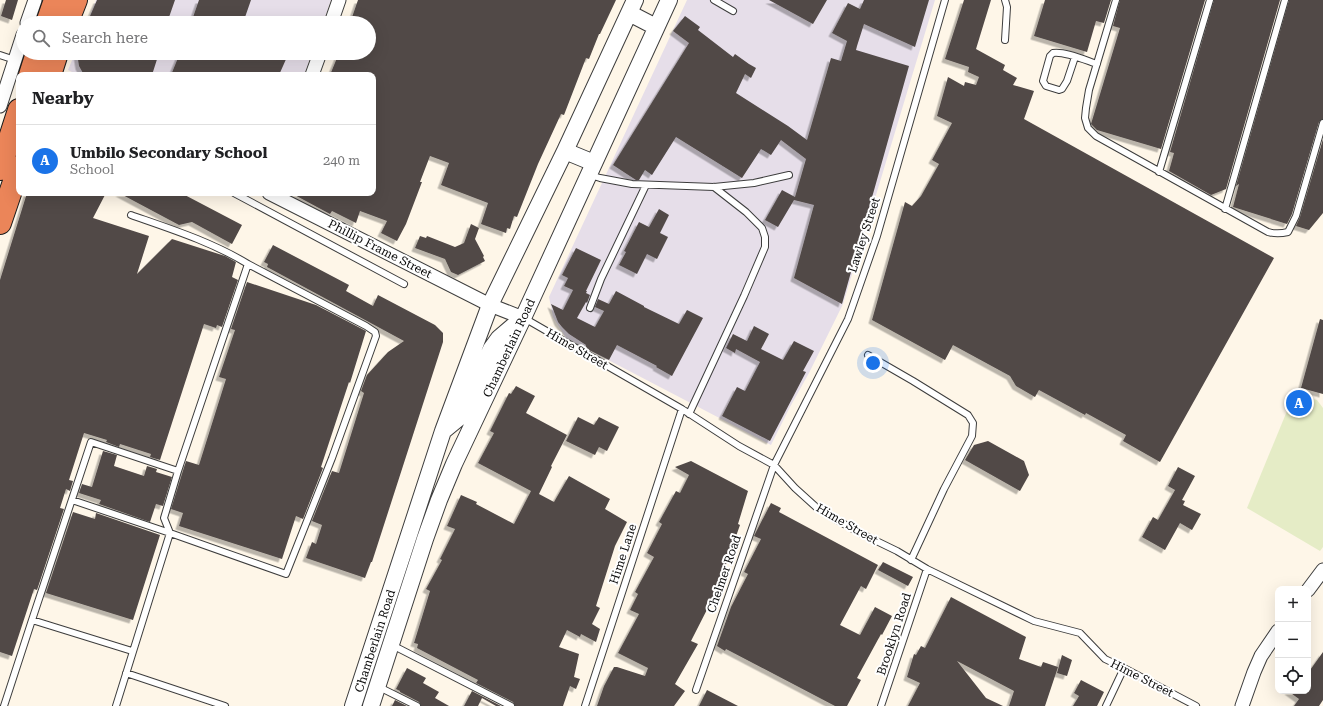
<!DOCTYPE html>
<html lang="en">
<head>
<meta charset="utf-8">
<style>
  :root { --surface:#fff; --page:#f6f6f6; --text:#202124; --muted:#757577; --line:#e0e0e0; --accent:#1a73e8 }
  body { margin:0; font-family:"Roboto Serif",serif; background:var(--page); color:var(--text) }
  .controls { position:absolute; right:12px; bottom:12px; display:grid; overflow:hidden; border-radius:8px; box-shadow:0 4px 16px #0002 }
  .controls button { width:36px; height:36px; display:grid; place-items:center; padding:0; border:0; border-bottom:1px solid var(--line); background:var(--surface); color:var(--text); font:20px sans-serif }
  .you { position:absolute; left:873px; top:363px; width:14px; height:14px; margin:-10px; border:3px solid #fff; border-radius:50%; background:#1a73e8; box-shadow:0 0 0 6px #1a73e833 }
  .badge { display:grid; place-items:center; width:26px; height:26px; border-radius:50%; background:var(--accent); color:#fff; font-size:13px; font-weight:700 }
  .pin { position:absolute; translate:-50% -50%; border:2px solid #fff; box-shadow:0 1px 4px #0006 }
  .list { margin:0; padding:0; list-style:none }
  h2 { display:flex; justify-content:space-between; align-items:center; height:52px; margin:0; padding:0 16px; font-size:17px }
  h2 small { font-size:13px; font-weight:400; color:var(--muted) }
  .list li { display:grid; grid-template-columns:26px 1fr auto; gap:12px; align-items:center; box-sizing:border-box; height:72px; padding:0 16px; border-top:1px solid var(--line) }
  .list b { display:block; font-size:15px; white-space:nowrap }
  .list p { margin:0; font-size:13px; white-space:nowrap; color:var(--muted) }
  .list em { font-size:13px; font-style:normal; color:var(--muted) }
  .icon { flex:none; width:22px; height:22px; fill:none; stroke:currentColor; stroke-width:2; stroke-linecap:round; stroke-linejoin:round }
  .map { position:relative; flex:none; width:1323px; height:706px; overflow:hidden }
  .search { position:absolute; background:var(--surface); box-shadow:0 4px 16px #0002; left:16px; top:16px; width:360px; height:44px; display:flex; align-items:center; gap:10px; box-sizing:border-box; padding:0 14px; border-radius:22px; color:var(--muted); font-size:15px }
  .panel { position:absolute; background:var(--surface); box-shadow:0 4px 16px #0002; left:16px; top:72px; width:360px; height:124px; border-radius:8px }
  .map>svg:first-child { display:block }
</style>
</head>
<body>
<div class="map">
<svg width="1323" height="706" viewBox="0 0 1323 706">
  <defs>
    <filter id="shadow"><feDropShadow dx="-3.5" dy="3.5" stdDeviation="0" flood-color="#0004"/></filter>
  </defs>
  <rect width="100%" height="100%" fill="#fef6e8"/>
  <!-- industrial -->
  <path fill="#e6dee9" d="M96,0H331L323,23H87Z
    M687,0H935L843,304L809,373L790,407L771,445L566,338L553,317L549,297Z
    M75,53H312L304,75H78L68,70Z"/>
  <!-- pitch -->
  <path fill="#e5ecc6" d="M1294,394L1317,400L1323,408V547L1320,551L1247,508Z"/>
  <!-- building -->
  <path fill="#514947" filter="url(#shadow)" d="M6,0H18L12,20L1,16Z
    M97,0H175L167,23H87Z
    M199,0H251L243,23H191Z
    M358,0H616L600,34H599L589,59L586,58L564,115L561,114L538,164L517,217L514,216L510,229L507,228L506,233L481,224L488,203L441,185L449,163L430,156L420,182H422L406,224L397,241L381,233L387,221L360,211L356,223L332,211L330,214L291,193H373V75H330L339,53H369V23H350Z
    M769,0H827L813,24Z
    M864,0H929L915,47L864,24L857,46L856,50L909,66L842,304L794,278L814,205L794,200L778,227L765,220L782,190L795,197L806,159L781,140L771,155L761,149L742,178L676,137L652,175L645,170L639,180H636L613,165L689,43L673,31L685,16L700,27L698,30L733,57L735,54L749,64L756,68L751,78L745,74L736,93L788,126L807,140L831,58L841,61L847,41L832,33L848,3L860,9Z
    M964,0H991L976,49L1005,65L1003,70L1017,78L1013,85L1034,91L1024,119L1274,258L1160,462L1123,441L1126,435L1086,413L1085,415L1039,390L1035,397L1016,386L1010,376L953,345L945,360L872,320L905,202L912,206L921,196L939,164L932,160L952,123L937,116L948,77L964,86L965,82L976,85L979,77L968,72L969,67L945,59Z
    M1045,0H1111L1104,23L1096,21L1087,52L1034,36Z
    M1120,0H1205L1161,149L1097,130L1091,124L1120,28L1113,26Z
    M1214,0H1280L1226,189L1211,195L1169,171L1174,153L1170,152Z
    M1289,0H1323V119L1319,122L1292,214L1287,224L1233,207L1239,184L1236,186Z
    M77,53H159L152,75H84L79,66Z
    M180,53H277L287,57L279,75H171Z
    M1323,139V213L1309,230L1296,226L1300,217Z
    M27,193H106L93,218L149,236L137,274L172,239L225,256L236,262L232,277L238,280L222,327L217,325L216,328L204,324L160,460L150,457L151,454L120,444L119,447L106,442L107,440L84,433L69,480L73,481L70,491L66,489L60,508L64,509L37,590L34,589L12,656L0,652V280Z
    M119,193H181L242,225L232,244L192,222L179,225Z
    M659,209L669,215L660,233L668,237L657,259L647,254L637,274L619,265L626,252L624,251L639,222L649,227Z
    M471,224L479,228L475,239L484,256L483,257L485,261L458,275L451,272L445,259L415,248L420,236L426,238L427,236L455,247L464,243Z
    M273,245L349,285L346,291L373,306L378,295L435,325L443,333V342L372,562H371L365,578L306,558L312,542L316,544L322,525L312,521L332,471L339,473L364,393L361,391L367,375L388,352L404,341L267,267L268,264L264,262Z
    M576,248L601,260L586,291H587L586,293L590,295L587,303L586,302L577,318L595,327L604,311L595,307L598,299L609,304L616,291L644,306V307L679,324L687,310L703,318L672,376L656,367L657,366L617,345L609,360L585,348L586,345L569,334L562,327L558,322L551,304L563,310L573,290L564,286L568,278L562,275Z
    M247,282L316,305L366,331L350,383L349,382L321,467L323,468L303,519L296,516L282,559L179,526L183,513L171,509L186,461L199,465L226,379L219,377L235,330L231,329Z
    M1320,319L1323,320V394L1301,388Z
    M754,326L769,334L761,349L783,360L794,341L814,351L803,371L806,372L770,441L722,416L737,387L745,391L760,362L736,349L735,353L726,348L733,334L747,341Z
    M516,386L535,396L526,413L567,435L551,466L552,467L539,494L554,502L569,476L610,499L605,509L627,522L615,546L596,606L600,608L592,624L600,629L596,642L581,634L580,637L567,630L559,647L579,654L574,677L580,679L576,689L570,686L563,706H515L513,702L476,683L478,680L417,648L418,644L414,643L430,591L426,589L442,560L440,559L455,529L447,526L461,495L477,502L476,504L514,524L531,491L478,463L494,433L490,431L509,393L511,394Z
    M578,417L594,425L599,417L619,427L607,451L599,447L595,455L566,441Z
    M988,441L1024,461L1029,475L1020,491L965,460L974,445Z
    M103,451L117,455L114,466L144,476L147,466L157,469L156,472L172,477L163,506L156,504L150,522L99,504L101,500L79,493L82,484L92,487Z
    M691,461L748,491L738,524L740,525L717,590L691,641L698,644L675,684L685,691L674,706H597L604,686L614,667H617L645,676L648,668L618,653L639,614L630,610L638,594L635,592L654,557L647,553L662,524L659,522L676,491L680,493L689,475L675,467Z
    M1178,467L1195,476L1182,500L1185,501L1183,505L1201,514L1192,530L1180,523L1165,550L1142,537L1153,517L1158,520L1175,490L1168,486Z
    M771,503L781,508L779,512L878,565L866,589L861,586L840,625L860,635L875,607L892,616L882,635L881,634L857,678L861,680L847,706H835L726,649L725,651L717,646L731,607L748,574L744,572L761,539L754,536L756,532Z
    M73,512L95,519L96,513L160,535L133,620L46,593Z
    M883,562L913,577L908,586L878,570Z
    M951,597L1026,637L1019,659L1041,667L1043,662L1058,667L1045,706H1009L1014,691L957,661L986,698L1003,706H908L920,683L907,677L914,654L916,655L921,646L925,648Z
    M1323,652V700L1319,706H1294L1299,699L1288,691H1308V673Z
    M1062,655L1072,660L1067,676L1057,673Z
    M407,668L426,678L423,683L439,692L435,698L449,706H421L419,702L400,692V691L396,689Z
    M1081,680L1104,692L1097,706H1073L1079,696L1074,693Z
    M707,690L738,706H699Z
    M472,691L501,706H496L482,698L478,706H464Z
    M395,700L407,706H392Z"/>
  <g fill="none" stroke-linecap="round" stroke-linejoin="round">
    <defs>
      <path id="service" d="M714,0L733,11
        M1116,0L1089,90L1086,108L1085,118L1088,128L1096,136L1268,232C1275,234 1280,234 1288,232L1296,216L1323,123
        M1005,40L1007,7L1005,0
        M0,55L15,60
        M1075,57L1067,81L1062,89L1059,90L1046,86L1043,81L1050,56L1053,53C1064,51 1085,60 1097,64
        M1159,172L1210,0
        M590,175L600,178L632,184L714,187L754,183L789,175
        M234,193L404,284
        M1225,209L1285,0
        M590,308L601,279L646,185
        M524,318L682,409L739,446L774,465L795,488L816,507L837,520L860,533L897,551L927,569L1034,621L1080,633L1105,659L1124,668L1196,706
        M868,355L913,381L968,415L973,423L972,436L944,489L911,560
        M689,414L744,296L765,247V237L762,228L746,212L714,187
        M72,500L170,533
        M170,533L164,518L178,471
        M32,620L91,442L178,471L248,264C212,242 171,229 131,215
        M392,645L511,706
        M126,673L225,706
        M377,686L417,706
        M696,690L774,465L848,319L877,236L945,0
        M4,706L32,620L132,651
        M116,706L170,533L286,574L332,458L376,336L375,332L366,326L248,264
        M585,706L682,409
        M881,706L927,569
        M1106,706L1124,668"/>
      <path id="minor" d="M27,23L35,0
        M331,23L339,0
        M312,75L320,53
        M0,106L23,35
        M269,193L490,305L523,318
        M1308,590L1323,570
        M1242,706L1254,672L1261,656L1278,631"/>
      <path id="tertiary" d="M629,13L656,27
        M565,151L594,163
        M443,431L460,417L491,349L499,338L519,321
        M353,706L443,431L490,305L565,151L635,0
        M371,706L425,539L439,500L454,464L523,318L669,0"/>
      <path id="motorway" d="M47,23L55,0
        M67,23L76,0
        M30,75L37,53
        M50,75L57,53
        M0,169L19,110
        M0,223L19,167"/>
    </defs>
    <!-- service casing -->
    <use href="#service" stroke="#3d3d3d" stroke-width="8"/>
    <!-- minor casing -->
    <use href="#minor" stroke="#3d3d3d" stroke-width="15"/>
    <!-- tertiary casing -->
    <use href="#tertiary" stroke="#3d3d3d" stroke-width="18"/>
    <!-- motorway casing -->
    <use href="#motorway" stroke="#1b1b1b" stroke-width="24"/>
    <!-- service -->
    <use href="#service" stroke="#fff" stroke-width="6"/>
    <!-- minor -->
    <use href="#minor" stroke="#fff" stroke-width="13"/>
    <!-- tertiary -->
    <use href="#tertiary" stroke="#fff" stroke-width="16"/>
    <!-- motorway -->
    <use href="#motorway" stroke="#eb8559" stroke-width="22"/>
  </g>
  <g text-anchor="middle" dominant-baseline="central" stroke-width="4" stroke-linejoin="round" paint-order="stroke">
    <!-- street labels -->
    <g font-size="12" fill="#0a0a0a" stroke="#fff">
      <text transform="translate(864 235) rotate(-72)">Lawley Street</text>
      <text transform="translate(380 249) rotate(27)">Phillip Frame Street</text>
      <text transform="translate(509 348) rotate(-65)">Chamberlain Road</text>
      <text transform="translate(577 349) rotate(30)">Hime Street</text>
      <text transform="translate(847 524) rotate(30)">Hime Street</text>
      <text transform="translate(623 554) rotate(-72)">Hime Lane</text>
      <text transform="translate(724 574) rotate(-71)">Chelmer Road</text>
      <text transform="translate(894 634) rotate(-72)">Brooklyn Road</text>
      <text transform="translate(375 641) rotate(-72)">Chamberlain Road</text>
      <text transform="translate(1142 678) rotate(27)">Hime Street</text>
    </g>
  </g>
</svg>
<div class="controls">
<button>+</button>
<button>−</button>
<button><svg class="icon" aria-label="locate" viewBox="0 0 24 24"><circle cx="12" cy="12" r="6"/><path d="M12 2v4M12 18v4M2 12h4M18 12h4"/></svg></button>
</div>
<div class="you"></div>
<div class="pin badge" style="left:1299px;top:403px">A</div>
<div class="search"><svg class="icon" aria-label="search" viewBox="0 0 24 24"><circle cx="10" cy="10" r="6"/><path d="M15 15l6 6"/></svg>Search here</div>
<section class="panel">
<h2>Nearby<small></small></h2>
<ul class="list">
<li><span class="badge">A</span><div><b>Umbilo Secondary School</b><p>School</p></div><em>240 m</em></li>
</ul>
</section>
</div>
</body>
</html>
